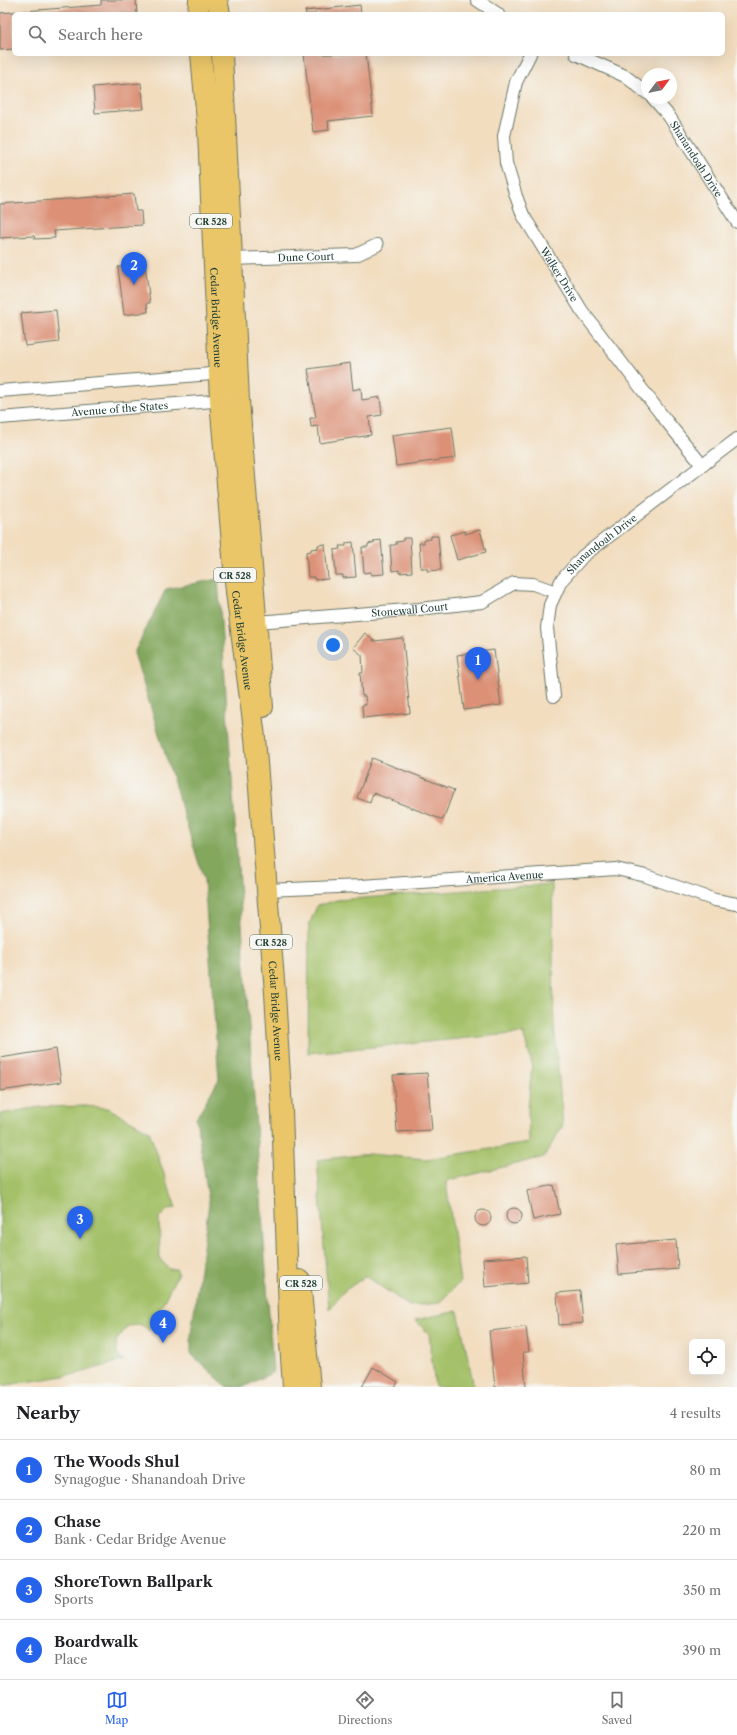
<!DOCTYPE html>
<html lang="en">
<head>
<meta charset="utf-8">
<style>
  :root { --surface:#fff; --page:#f2f2f2; --text:#202124; --muted:#757577; --line:#e0e0e0; --accent:#2563eb }
  body { margin:0; font-family:"Libre Caslon Text",serif; background:var(--page); color:var(--text) }
  .controls { position:absolute; right:12px; bottom:12px; display:grid; overflow:hidden; border-radius:6px; box-shadow:0 4px 16px #0002 }
  .controls button { width:36px; height:36px; display:grid; place-items:center; padding:0; border:0; border-bottom:1px solid var(--line); background:var(--surface); color:var(--text); font:20px sans-serif }
  .compass { position:absolute; left:641px; top:68px; width:36px; height:36px; border-radius:50%; background:var(--surface); box-shadow:0 4px 16px #0002; rotate:58deg }
  .you { position:absolute; left:333px; top:645px; width:14px; height:14px; margin:-10px; border:3px solid #fff; border-radius:50%; background:#1a73e8; box-shadow:0 0 0 6px #1a73e833 }
  .badge { display:grid; place-items:center; width:26px; height:26px; border-radius:50%; background:var(--accent); color:#fff; font-size:13px; font-weight:700 }
  .pin { position:absolute; translate:-50% -33px; filter:drop-shadow(0 1px 2px #0008) }
  .pin::after { content:''; position:absolute; top:21px; width:14px; height:12px; background:inherit; clip-path:polygon(0 0,100% 0,50% 100%) }
  .list { margin:0; padding:0; list-style:none }
  h2 { display:flex; justify-content:space-between; align-items:center; height:52px; margin:0; padding:0 16px; font-size:17px }
  h2 small { font-size:13px; font-weight:400; color:var(--muted) }
  .list li { display:grid; grid-template-columns:26px 1fr auto; gap:12px; align-items:center; box-sizing:border-box; height:60px; padding:0 16px; border-top:1px solid var(--line) }
  .list b { display:block; font-size:15px; white-space:nowrap }
  .list p { margin:0; font-size:13px; white-space:nowrap; color:var(--muted) }
  .list em { font-size:13px; font-style:normal; color:var(--muted) }
  .icon { flex:none; width:22px; height:22px; fill:none; stroke:currentColor; stroke-width:2; stroke-linecap:round; stroke-linejoin:round }
  .map { position:relative; flex:none; width:737px; height:1387px; overflow:hidden }
  .search { position:absolute; background:var(--surface); box-shadow:0 4px 16px #0002; left:12px; right:12px; top:12px; height:44px; display:flex; align-items:center; gap:10px; box-sizing:border-box; padding:0 14px; border-radius:6px; color:var(--muted); font-size:15px }
  .sheet { height:292px; background:var(--surface) }
  nav { display:flex; justify-content:space-around; align-items:center; box-sizing:border-box; height:56px; border-top:1px solid var(--line); background:var(--surface); font-size:11px; color:var(--muted) }
  nav a { display:grid; justify-items:center; gap:2px }
  nav .on { color:var(--accent) }
  .map>svg:first-child { display:block }
</style>
</head>
<body>
<div class="map">
<svg width="737" height="1387" viewBox="0 0 737 1387">
  <rect width="100%" height="100%" fill="#f6f6f2"/>
  <filter id="ink" filterUnits="userSpaceOnUse"><feTurbulence type="fractalNoise" baseFrequency=".025" numOctaves="2"/><feDisplacementMap in="SourceGraphic" scale="8" xChannelSelector="R" yChannelSelector="G"/><feConvolveMatrix kernelMatrix="1 2 1 2 8 2 1 2 1" color-interpolation-filters="sRGB"/></filter>
  <filter id="wash" filterUnits="userSpaceOnUse"><feTurbulence type="fractalNoise" baseFrequency=".012" numOctaves="4" result="noise"/><feDisplacementMap in="SourceGraphic" scale="16" xChannelSelector="R" yChannelSelector="G"/><feGaussianBlur stdDeviation="0.9" result="paint"/><feColorMatrix in="noise" values="0 0 0 0 0 0 0 0 0 0 0 0 0 0 0 0 0 1.4 0 .05"/><feComposite in="paint" operator="in"/></filter>
  <g filter="url(#wash)">
    <rect width="100%" height="100%" fill="#f2ddbf"/>
    <!-- green -->
    <path fill="#a4c169" stroke="#627f4e" d="M552,884L554,1024L563,1125L544,1157L446,1181L460,1282L439,1303L409,1306L366,1276L344,1291L329,1309L317,1160L369,1154L426,1159L529,1143L528,1109L532,1064L523,1033L308,1053L309,925L317,906L337,900Z
      M85,1106L108,1108L149,1131L176,1208L168,1209L159,1218L160,1259L169,1269H176L178,1273L149,1331L142,1325L128,1326L116,1341L117,1355L124,1360L77,1374L0,1386V1114L40,1107Z
      M458,1311L474,1387H435L429,1334L415,1320Z"/>
    <!-- forest -->
    <path fill="#83a75d" stroke="#517248" d="M218,579L273,1372L244,1387H227L191,1354V1334L209,1203L196,1118L219,1079L204,880L134,653L166,589Z"/>
    <g id="blocks">
      <!-- building -->
      <path fill="#dc9177" d="M101,0H136L137,14H14V49L0,50V13L101,5Z
        M360,5L361,14H306L305,11Z
        M304,54H366L373,116L328,121L329,130L313,132Z
        M141,83L144,109L95,113L93,87Z
        M134,194L136,211H141L142,225L54,231L55,238L35,239L34,236L0,238V204Z
        M145,264L150,303H147L148,312L124,315L118,267Z
        M56,310L59,342L25,346L21,313Z
        M350,363L353,390L361,388L362,400L380,397L382,415L369,417L371,435L320,443L318,426L311,427L310,418H316L308,369Z
        M452,427L456,458L396,466L392,435Z
        M480,530L486,552L457,560L450,535L465,531V534Z
        M431,536H438L441,570L427,571V568H421L419,543H424V540L431,539Z
        M403,538H410L412,572L399,573V570L392,571L390,545H396V542L403,541Z
        M381,540L384,574L371,575V572L364,573L362,547H368V544L374,543V541Z
        M353,542L356,577L343,578V575H336L334,550L340,549L339,546H346V543Z
        M325,544L328,579L315,580L314,577H308L306,552L311,551V549L318,548V545Z
        M365,633L374,641L403,638L410,713L363,718L362,705H366L365,696H362L360,673H363L362,655L353,648Z
        M494,650L501,705L464,710L457,655Z
        M372,758L454,790L443,820L373,793L370,803L357,798Z
        M56,1049L61,1082L0,1091V1058Z
        M427,1073L432,1130L397,1132L393,1075Z
        M554,1185L560,1214L533,1220L527,1191Z
        M506 1216a8 8 0 1 1 16 0a8 8 0 1 1-16 0Z
        M475 1218a8 8 0 1 1 16 0a8 8 0 1 1-16 0Z
        M676,1240L678,1269L619,1274L616,1245Z
        M526,1256L528,1283L485,1287L483,1259Z
        M580,1291L583,1323L559,1325L557,1293Z
        M526,1327L529,1352H523L526,1387H495L489,1331Z
        M373,1367L398,1382L395,1387H362Z"/>
    </g>
  </g>
  <g filter="url(#ink)">
    <use href="#blocks" fill-opacity="0" stroke="#697565" stroke-width="1"/>
    <g fill="none" stroke-linecap="round" stroke-linejoin="round">
      <defs>
        <g id="minor">
          <path d="M477,0L498,14"/>
          <path id="s1" d="M530,54L516,82L504,136L506,163L516,196L523,215L582,311L664,418L702,465"/>
          <path d="M576,54L625,76L647,93"/>
          <path id="s2" d="M653,98L669,116L737,222"/>
          <path id="s3" d="M232,259L356,255L377,245"/>
          <path d="M0,391L224,373"/>
          <path id="s4" d="M0,418L226,400"/>
          <path id="s5" d="M257,622L419,609L482,602L514,583L533,584L556,592"/>
          <path id="s6" d="M554,696L547,628L550,605L561,581L583,556L737,439"/>
          <path id="s7" d="M267,890L361,886L616,869L646,876L715,900L737,904"/>
        </g>
        <g id="primary">
          <path d="M217,0L220,14"/>
          <path d="M198,14L199,0"/>
          <path id="s8" d="M201,54L208,132L220,400L236,592L255,737L275,993L282,1111L290,1343L293,1387"/>
          <path d="M222,54L239,400L263,707"/>
          <path d="M300,1280L310,1387"/>
        </g>
      </defs>
      <!-- minor casing -->
      <use href="#minor" stroke="#697565" stroke-width="14"/>
      <!-- primary casing -->
      <use href="#primary" stroke="#697565" stroke-width="22"/>
      <!-- minor -->
      <use href="#minor" stroke="#fff" stroke-width="12"/>
      <!-- primary -->
      <use href="#primary" stroke="#eac669" stroke-width="20"/>
    </g>
  </g>
  <g text-anchor="middle" dominant-baseline="central" stroke-width="3.5" stroke-linejoin="round" paint-order="stroke">
    <!-- shield labels -->
    <g fill="#f6f6f2" stroke="#60746d" stroke-width="1">
      <rect x="190" y="214" width="42" height="14" rx="3"/>
      <rect x="214" y="568" width="42" height="14" rx="3"/>
      <rect x="250" y="935" width="42" height="14" rx="3"/>
      <rect x="280" y="1276" width="42" height="14" rx="3"/>
    </g>
    <g font-size="9" font-weight="bold" fill="#1f3d34">
      <text x="211" y="221">CR 528</text>
      <text x="235" y="575">CR 528</text>
      <text x="271" y="942">CR 528</text>
      <text x="301" y="1283">CR 528</text>
    </g>
    <!-- street labels -->
    <g font-size="10" fill="#1f3d34" stroke="#f6f6f2">
      <text stroke="none"><textPath href="#s2" startOffset="75">Shanandoah Drive</textPath></text>
      <text stroke="none"><textPath href="#s3" startOffset="74">Dune Court</textPath></text>
      <text stroke="none"><textPath href="#s1" startOffset="238">Walker Drive</textPath></text>
      <text stroke="none"><textPath href="#s8" startOffset="264">Cedar Bridge Avenue</textPath></text>
      <text stroke="none"><textPath href="#s4" startOffset="120">Avenue of the States</textPath></text>
      <text stroke="none"><textPath href="#s6" startOffset="173">Shanandoah Drive</textPath></text>
      <text stroke="none"><textPath href="#s5" startOffset="153">Stonewall Court</textPath></text>
      <text stroke="none"><textPath href="#s8" startOffset="588">Cedar Bridge Avenue</textPath></text>
      <text stroke="none"><textPath href="#s7" startOffset="238">America Avenue</textPath></text>
      <text stroke="none"><textPath href="#s8" startOffset="960">Cedar Bridge Avenue</textPath></text>
    </g>
  </g>
</svg>
<div class="controls">
<button><svg class="icon" aria-label="locate" viewBox="0 0 24 24"><circle cx="12" cy="12" r="6"/><path d="M12 2v4M12 18v4M2 12h4M18 12h4"/></svg></button>
</div>
<svg class="compass" viewBox="-18 -18 36 36"><path d="M0-13l5 13h-10z" fill="#e53935"/><path d="M0 13l5-13h-10z" fill="#757577"/></svg>
<div class="you"></div>
<div class="pin badge" style="left:478px;top:680px">1</div>
<div class="pin badge" style="left:134px;top:285px">2</div>
<div class="pin badge" style="left:80px;top:1239px">3</div>
<div class="pin badge" style="left:163px;top:1343px">4</div>
<div class="search"><svg class="icon" aria-label="search" viewBox="0 0 24 24"><circle cx="10" cy="10" r="6"/><path d="M15 15l6 6"/></svg>Search here</div>
</div>
<section class="sheet">
<h2>Nearby<small>4 results</small></h2>
<ul class="list">
<li><span class="badge">1</span><div><b>The Woods Shul</b><p>Synagogue · Shanandoah Drive</p></div><em>80 m</em></li>
<li><span class="badge">2</span><div><b>Chase</b><p>Bank · Cedar Bridge Avenue</p></div><em>220 m</em></li>
<li><span class="badge">3</span><div><b>ShoreTown Ballpark</b><p>Sports</p></div><em>350 m</em></li>
<li><span class="badge">4</span><div><b>Boardwalk</b><p>Place</p></div><em>390 m</em></li>
</ul>
</section>
<nav>
<a class="on"><svg class="icon" aria-label="map" viewBox="0 0 24 24"><path d="M3 6l6-2 6 2 6-2v14l-6 2-6-2-6 2zM9 4v14M15 6v14"/></svg>Map</a>
<a><svg class="icon" aria-label="directions" viewBox="0 0 24 24"><path d="M12 3l9 9-9 9-9-9zM9 14v-3h6M13 9l2 2-2 2"/></svg>Directions</a>
<a><svg class="icon" aria-label="saved" viewBox="0 0 24 24"><path d="M7 4h10v16l-5-4-5 4z"/></svg>Saved</a>
</nav>
</body>
</html>
